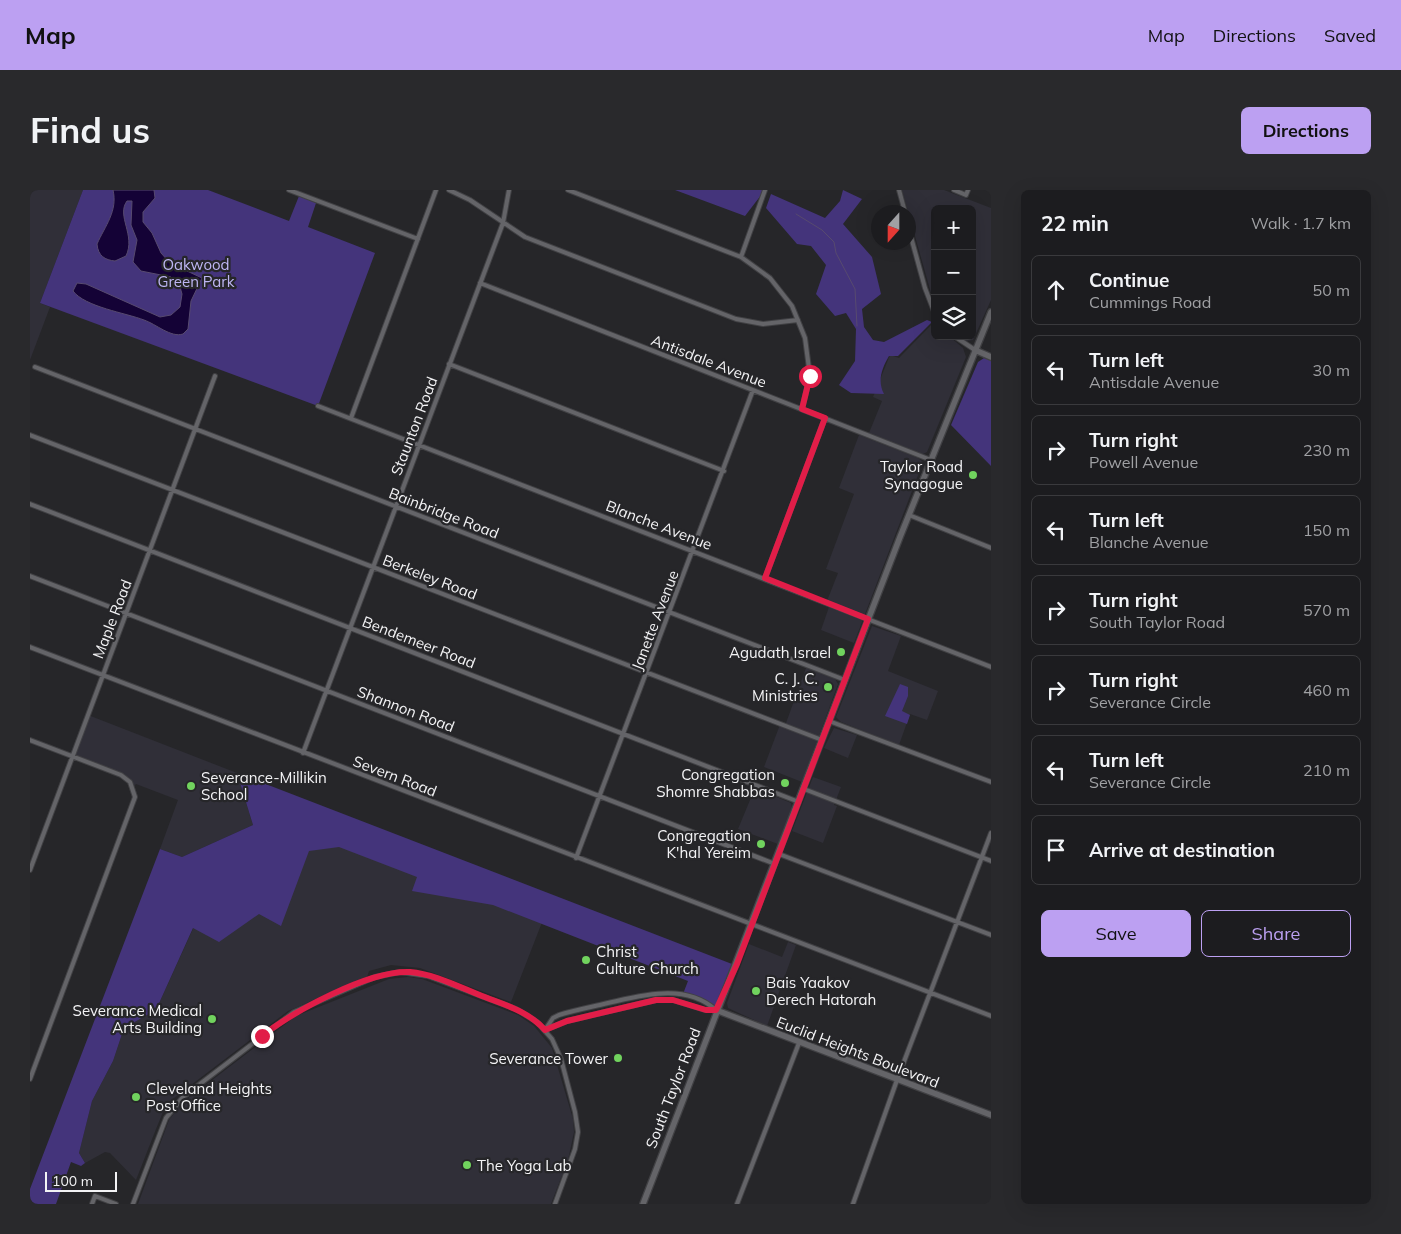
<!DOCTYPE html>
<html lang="en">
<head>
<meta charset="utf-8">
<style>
  :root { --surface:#1c1c1f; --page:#29292c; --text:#f1f3f6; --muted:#a0a1a4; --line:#3a3a3d; --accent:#bca0f2 }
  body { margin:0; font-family:Mulish,sans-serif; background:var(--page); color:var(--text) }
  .controls { position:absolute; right:15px; top:15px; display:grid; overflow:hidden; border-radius:8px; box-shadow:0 5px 20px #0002 }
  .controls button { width:45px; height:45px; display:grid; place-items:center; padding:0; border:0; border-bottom:1px solid var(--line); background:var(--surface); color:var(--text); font:25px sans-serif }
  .compass { position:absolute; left:841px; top:15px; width:45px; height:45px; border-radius:50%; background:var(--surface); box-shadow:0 5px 20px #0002; rotate:201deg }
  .scale { position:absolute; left:15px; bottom:12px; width:72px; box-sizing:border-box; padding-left:5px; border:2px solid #f3f3f5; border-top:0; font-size:14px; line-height:18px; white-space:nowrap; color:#f3f3f5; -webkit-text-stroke:4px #262629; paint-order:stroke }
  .stop { position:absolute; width:15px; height:15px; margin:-11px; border:4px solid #e11d48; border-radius:50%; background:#fff }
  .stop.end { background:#e11d48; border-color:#fff; box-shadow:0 1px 5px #0008 }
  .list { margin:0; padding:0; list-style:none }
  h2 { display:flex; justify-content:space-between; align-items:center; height:65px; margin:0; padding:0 20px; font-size:21px }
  h2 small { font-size:16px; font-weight:400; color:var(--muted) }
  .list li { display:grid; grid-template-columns:32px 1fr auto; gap:15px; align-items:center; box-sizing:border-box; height:70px; margin:0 10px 10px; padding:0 10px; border:1px solid var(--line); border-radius:8px }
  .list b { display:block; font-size:19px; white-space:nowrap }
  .list p { margin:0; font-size:16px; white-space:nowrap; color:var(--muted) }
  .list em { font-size:16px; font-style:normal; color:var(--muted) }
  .actions { display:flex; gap:10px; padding:15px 20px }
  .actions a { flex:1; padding:11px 0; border:1px solid var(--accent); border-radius:8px; text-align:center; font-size:18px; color:var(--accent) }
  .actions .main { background:var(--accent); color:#111 }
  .icon { flex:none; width:28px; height:28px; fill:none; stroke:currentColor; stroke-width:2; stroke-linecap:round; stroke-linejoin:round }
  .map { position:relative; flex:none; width:961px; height:1014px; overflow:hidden; border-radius:8px }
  header { display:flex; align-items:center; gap:30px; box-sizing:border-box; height:70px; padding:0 25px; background:var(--accent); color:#111 }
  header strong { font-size:24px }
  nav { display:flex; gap:28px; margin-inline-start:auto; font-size:18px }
  .intro { display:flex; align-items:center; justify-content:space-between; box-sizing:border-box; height:120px; padding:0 30px }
  h1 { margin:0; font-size:35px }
  .button { padding:12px 22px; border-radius:8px; background:var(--accent); color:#111; font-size:18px; font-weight:700 }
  main { display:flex; gap:30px; padding:0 30px }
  aside { flex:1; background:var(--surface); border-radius:8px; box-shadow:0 5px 20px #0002 }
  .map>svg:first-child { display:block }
</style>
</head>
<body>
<header>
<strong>Map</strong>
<nav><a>Map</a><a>Directions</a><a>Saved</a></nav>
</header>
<div class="intro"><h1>Find us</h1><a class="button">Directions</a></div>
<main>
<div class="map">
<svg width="961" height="1014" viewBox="0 0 961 1014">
  <rect width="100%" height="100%" fill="#262629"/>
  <!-- built -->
  <path fill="#302f38" d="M0,0H53L10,113L20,117L0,170Z
    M872,0H914L961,18V110L943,150L936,151L928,146H942V19H905V117Z
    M905,131V146H919L933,158L936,167L897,262L893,264L839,243L852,211L843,207L860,165L869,168Z
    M829,245L888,268L893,272L824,453L791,440L799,417L809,421L811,416L797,411L808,383L796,379L824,304L809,298Z
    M842,436L871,446L858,481L908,501L897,530L880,524L869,555L811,532L806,527Z
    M776,478L805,489L808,494L772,592L734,577L751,532L756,533Z
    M58,525L207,583L223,635L152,667L130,659L148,610L106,594L103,597L96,588L42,566Z
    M804,538L827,545L818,568L794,558Z
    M783,587L811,597L804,615L807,616L793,653L762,641Z
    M725,598L761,613L762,618L748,654L708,639Z
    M289,634L516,722L481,812L390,778L361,775L339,781L337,787L258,821L144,908L133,922L126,939L106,990L80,963L75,962L55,973L49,963L62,911L83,871L94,838L126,820L182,697Z
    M758,752L766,755L737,836L698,818L697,813L719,754L752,767Z
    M378,787L392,789L488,825L504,836L522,858L543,929L544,942L538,970L521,1014H108L139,930L152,913L266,826L359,789Z"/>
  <!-- green -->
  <path fill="#44347b" d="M53,0H178L259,31L269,6L286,13L278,37L345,63L288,216L10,113Z
    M645,0H735L715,26Z
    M813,0L832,9L813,34L842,67L851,104L832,119L834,137L843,150L854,152L897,130L902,132L868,166H859C852,178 847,191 854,204L821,203L809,195L825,171L826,139L816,123L805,126L786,104L796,75L781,56L767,54L736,18L741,4L795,28L810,11Z
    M954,168L961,170V276L921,235L948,172Z
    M870,494L878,497V506L872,521L880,525L877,534L855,526Z
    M207,583L702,774H707L686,820L679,814L653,804L658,791L463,715L382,701L387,687L309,657L279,661L251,736L229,724L189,752L163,738L126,820L94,838L83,871L62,911L49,963L55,973L51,976L41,972L26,1014H0V999L130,659L152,667L223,635Z"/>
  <!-- water -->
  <path fill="#140236" stroke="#574a6f" d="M83,0H124L125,8L113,22V32L122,43L131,63L140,73L172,88L161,111L158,139L153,144C141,148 126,134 114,130C96,123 55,117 43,101L47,93L56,94L130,127L141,125L150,117L152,104L150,97L141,87L111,81L103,72L107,50L101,35L102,11H97C86,26 106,45 96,66L85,71C75,70 68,66 67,54C75,36 88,21 83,0Z"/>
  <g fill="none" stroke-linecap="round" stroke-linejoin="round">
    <!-- stream -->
    <path stroke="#574a6f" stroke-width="1" d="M766,24L792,40L804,52L806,63L825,99L827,136"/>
    <defs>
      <path id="street" d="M259,0L388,49
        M419,0L440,10L495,47L706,129L733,134L768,130
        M538,0L711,67L740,88L762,116L775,148L780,186L772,219
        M869,0L875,22
        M924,0L936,5L938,0
        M878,36L895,98L905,124
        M711,67L735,0
        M450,93L901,270
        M924,146L945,160
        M419,174L694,281
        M5,177L815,490
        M288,216L961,477
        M321,228L406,0
        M0,245L792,550
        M0,314L769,612
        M879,325L961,358
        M0,386L745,674
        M735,388L795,228
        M0,457L961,826
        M799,531L961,592
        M0,550L91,585L100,592L105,607L0,889
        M273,563L473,33L479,0
        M774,599L961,671
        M749,664L961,745
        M546,668L723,200
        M0,680L185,186
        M515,840L523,828L529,825C545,820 562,817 578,813C614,805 655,793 686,820
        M515,840L537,831L626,810H643L675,820H686
        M62,1014L65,1006L86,1014
        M103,1014L136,928L153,907L264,822L345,787L370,782L398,786L486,819L507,832L522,849L531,869L545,922L548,942L545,959L525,1014
        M707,1014L769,853
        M823,1014L867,890L961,643"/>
      <path id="secondary" d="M945,160L961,167
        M686,820L961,925
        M613,1014L870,347L961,122"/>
    </defs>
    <!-- street casing -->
    <use href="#street" stroke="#414144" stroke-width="6"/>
    <!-- secondary casing -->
    <use href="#secondary" stroke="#414144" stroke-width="8"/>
    <!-- street -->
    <use href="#street" stroke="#646468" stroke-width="4"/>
    <!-- secondary -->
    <use href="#secondary" stroke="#646468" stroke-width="5.5"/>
  </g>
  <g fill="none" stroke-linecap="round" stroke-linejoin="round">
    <!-- route -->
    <path stroke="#e11d48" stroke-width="6" d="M232,846C264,821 339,780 380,782C404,784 429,797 452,806C475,815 498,821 515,840L537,831L626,810H643L676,820H686L707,774L838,429L735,388L795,228L772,219L780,186"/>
  </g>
  <!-- markers -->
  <g fill="#71d35e" stroke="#262629" stroke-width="2">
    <circle cx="943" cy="285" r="5"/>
    <circle cx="811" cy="462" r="5"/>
    <circle cx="798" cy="497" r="5"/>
    <circle cx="755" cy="593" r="5"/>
    <circle cx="161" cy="596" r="5"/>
    <circle cx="731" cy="654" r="5"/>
    <circle cx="556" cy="770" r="5"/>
    <circle cx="726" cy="801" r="5"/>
    <circle cx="182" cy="829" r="5"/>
    <circle cx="588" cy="868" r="5"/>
    <circle cx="106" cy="907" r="5"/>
    <circle cx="437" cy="975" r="5"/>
  </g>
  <g text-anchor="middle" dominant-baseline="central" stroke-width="4.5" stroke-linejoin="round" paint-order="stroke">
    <!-- park labels -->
    <g font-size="15" fill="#beb6f4" stroke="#262629">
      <text x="166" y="74">Oakwood<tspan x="166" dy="17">Green Park</tspan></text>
    </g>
    <!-- street labels -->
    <g font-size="15" fill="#f3f3f5" stroke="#262629">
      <text transform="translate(679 171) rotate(21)">Antisdale Avenue</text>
      <text transform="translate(384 236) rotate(-69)">Staunton Road</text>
      <text transform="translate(414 323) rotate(21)">Bainbridge Road</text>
      <text transform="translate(629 335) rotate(21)">Blanche Avenue</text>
      <text transform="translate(400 387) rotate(21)">Berkeley Road</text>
      <text transform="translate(82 429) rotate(-69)">Maple Road</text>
      <text transform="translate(625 430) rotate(-69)">Janette Avenue</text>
      <text transform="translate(389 452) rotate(21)">Bendemeer Road</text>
      <text transform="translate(376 519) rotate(21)">Shannon Road</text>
      <text transform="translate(365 586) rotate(21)">Severn Road</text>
      <text transform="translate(828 862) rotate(21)">Euclid Heights Boulevard</text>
      <text transform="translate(643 898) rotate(-69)">South Taylor Road</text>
    </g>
    <!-- poi labels -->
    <g font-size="15" fill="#f3f3f5" stroke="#262629" text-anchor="end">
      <text x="933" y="276">Taylor Road<tspan x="933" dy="17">Synagogue</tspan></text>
      <text x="801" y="462">Agudath Israel</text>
      <text x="788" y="488">C. J. C.<tspan x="788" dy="17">Ministries</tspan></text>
      <text x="745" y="584">Congregation<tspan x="745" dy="17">Shomre Shabbas</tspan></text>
      <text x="171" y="587" text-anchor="start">Severance-Millikin<tspan x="171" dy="17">School</tspan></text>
      <text x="721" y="645">Congregation<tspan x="721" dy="17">K'hal Yereim</tspan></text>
      <text x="566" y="761" text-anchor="start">Christ<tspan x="566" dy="17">Culture Church</tspan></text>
      <text x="736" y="792" text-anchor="start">Bais Yaakov<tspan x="736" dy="17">Derech Hatorah</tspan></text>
      <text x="172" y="820">Severance Medical<tspan x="172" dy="17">Arts Building</tspan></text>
      <text x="578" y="868">Severance Tower</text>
      <text x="116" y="898" text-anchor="start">Cleveland Heights<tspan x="116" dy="17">Post Office</tspan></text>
      <text x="447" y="975" text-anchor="start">The Yoga Lab</text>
    </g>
  </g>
</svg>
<div class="controls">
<button>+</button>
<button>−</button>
<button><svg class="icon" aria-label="layers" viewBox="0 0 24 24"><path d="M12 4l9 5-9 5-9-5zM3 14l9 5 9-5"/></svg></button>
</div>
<svg class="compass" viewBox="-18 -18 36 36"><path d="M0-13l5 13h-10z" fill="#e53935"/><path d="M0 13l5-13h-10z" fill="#a0a1a4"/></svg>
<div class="scale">100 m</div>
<div class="stop" style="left:780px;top:186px"></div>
<div class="stop end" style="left:232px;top:846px"></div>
</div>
<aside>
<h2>22 min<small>Walk · 1.7 km</small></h2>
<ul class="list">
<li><svg class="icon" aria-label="ahead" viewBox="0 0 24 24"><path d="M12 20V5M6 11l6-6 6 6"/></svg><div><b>Continue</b><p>Cummings Road</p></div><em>50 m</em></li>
<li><svg class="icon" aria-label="left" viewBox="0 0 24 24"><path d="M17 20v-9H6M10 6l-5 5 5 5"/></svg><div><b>Turn left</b><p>Antisdale Avenue</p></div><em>30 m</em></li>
<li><svg class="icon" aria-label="right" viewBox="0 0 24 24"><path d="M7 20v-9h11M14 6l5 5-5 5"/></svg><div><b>Turn right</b><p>Powell Avenue</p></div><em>230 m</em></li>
<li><svg class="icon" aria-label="left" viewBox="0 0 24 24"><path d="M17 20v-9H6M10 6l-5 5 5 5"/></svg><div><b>Turn left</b><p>Blanche Avenue</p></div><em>150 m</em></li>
<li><svg class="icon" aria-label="right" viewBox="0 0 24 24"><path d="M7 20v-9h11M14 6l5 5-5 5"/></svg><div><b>Turn right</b><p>South Taylor Road</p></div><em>570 m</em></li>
<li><svg class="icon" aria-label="right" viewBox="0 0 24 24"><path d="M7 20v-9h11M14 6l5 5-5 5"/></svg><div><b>Turn right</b><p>Severance Circle</p></div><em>460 m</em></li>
<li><svg class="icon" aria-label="left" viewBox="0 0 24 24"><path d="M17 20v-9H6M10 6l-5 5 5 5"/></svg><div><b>Turn left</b><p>Severance Circle</p></div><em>210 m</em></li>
<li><svg class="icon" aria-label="arrive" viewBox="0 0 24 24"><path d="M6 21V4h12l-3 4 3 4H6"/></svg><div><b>Arrive at destination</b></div></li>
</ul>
<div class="actions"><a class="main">Save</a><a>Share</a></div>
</aside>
</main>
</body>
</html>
